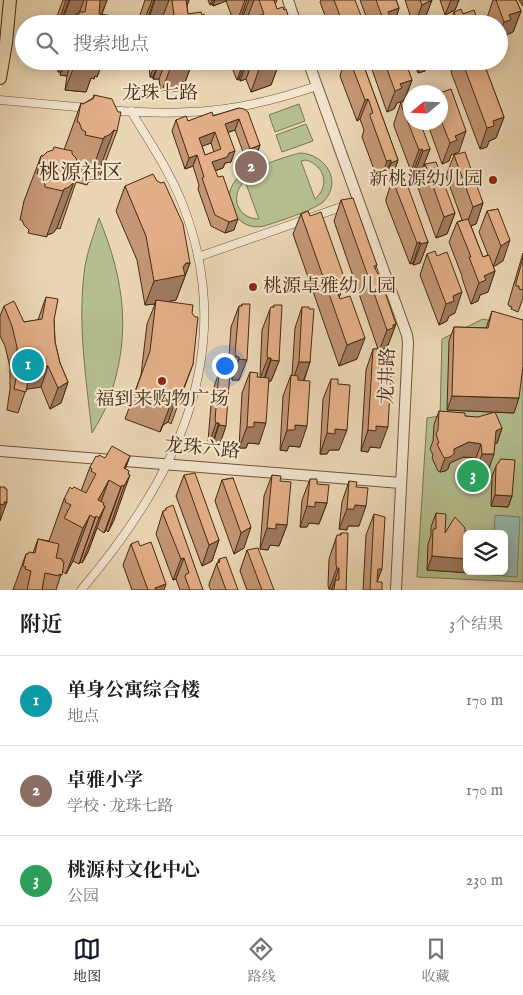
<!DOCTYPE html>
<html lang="zh">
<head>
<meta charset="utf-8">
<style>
  :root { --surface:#fff; --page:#f2f2f2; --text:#202124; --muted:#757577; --line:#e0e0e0; --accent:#111827 }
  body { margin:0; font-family:"IM FELL English","Noto Serif SC",serif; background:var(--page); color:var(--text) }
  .controls { position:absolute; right:15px; bottom:15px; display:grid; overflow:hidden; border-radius:8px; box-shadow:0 2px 12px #0003 }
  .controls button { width:45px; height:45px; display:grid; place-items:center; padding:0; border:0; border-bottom:1px solid var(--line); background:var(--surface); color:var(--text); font:25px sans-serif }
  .compass { position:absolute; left:403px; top:85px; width:45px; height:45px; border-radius:50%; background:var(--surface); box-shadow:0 2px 12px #0003; rotate:251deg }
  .you { position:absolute; left:224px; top:365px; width:18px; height:18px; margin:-12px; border:4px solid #fff; border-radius:50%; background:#1a73e8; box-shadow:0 0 0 8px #1a73e833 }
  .badge { display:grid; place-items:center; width:32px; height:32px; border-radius:50%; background:var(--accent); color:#fff; font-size:16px; font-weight:700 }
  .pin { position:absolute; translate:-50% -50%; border:2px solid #fff; box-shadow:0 1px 5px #0006 }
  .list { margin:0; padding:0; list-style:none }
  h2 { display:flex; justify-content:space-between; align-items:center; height:65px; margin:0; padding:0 20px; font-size:21px }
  h2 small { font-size:16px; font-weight:400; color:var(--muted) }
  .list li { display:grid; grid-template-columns:32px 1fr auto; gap:15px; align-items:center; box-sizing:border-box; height:90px; padding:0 20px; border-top:1px solid var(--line) }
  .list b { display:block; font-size:19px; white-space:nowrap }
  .list p { margin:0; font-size:16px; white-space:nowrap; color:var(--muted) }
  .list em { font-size:16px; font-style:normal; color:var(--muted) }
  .icon { flex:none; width:28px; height:28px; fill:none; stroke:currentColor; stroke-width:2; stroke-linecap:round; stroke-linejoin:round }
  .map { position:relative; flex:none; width:523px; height:590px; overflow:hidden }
  .search { position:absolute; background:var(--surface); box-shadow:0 2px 12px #0003; left:15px; right:15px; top:15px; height:55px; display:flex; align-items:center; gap:12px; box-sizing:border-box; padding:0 18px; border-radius:28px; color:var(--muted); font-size:19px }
  .sheet { height:335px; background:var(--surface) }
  nav { display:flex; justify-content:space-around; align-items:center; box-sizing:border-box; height:70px; border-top:1px solid var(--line); background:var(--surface); font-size:14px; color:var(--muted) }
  nav a { display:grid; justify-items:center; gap:2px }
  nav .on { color:var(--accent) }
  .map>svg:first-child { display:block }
</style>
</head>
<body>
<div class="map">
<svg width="523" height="590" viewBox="0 0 523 590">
  <rect width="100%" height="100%" fill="#ebd6b4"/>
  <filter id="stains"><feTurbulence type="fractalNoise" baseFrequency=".004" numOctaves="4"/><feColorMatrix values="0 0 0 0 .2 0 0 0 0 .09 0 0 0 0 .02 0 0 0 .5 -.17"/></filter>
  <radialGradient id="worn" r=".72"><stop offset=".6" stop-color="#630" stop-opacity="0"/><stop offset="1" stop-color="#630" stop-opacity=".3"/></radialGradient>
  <!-- green -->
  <path fill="#b4be8f" stroke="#7c7450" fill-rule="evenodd" d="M299,104L305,121L275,132L269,115Z
    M306,124L313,141L282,152L276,135Z
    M300,153C325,154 343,181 324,201C315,210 277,222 264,226C237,233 218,198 237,179C245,170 287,156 300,153ZM306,160C325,166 330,186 315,199L301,161ZM245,181L259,219C237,219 229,195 245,181Z
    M99,218C125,281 132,337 108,402C104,413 98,423 92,433C86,378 77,321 85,266C88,249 94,234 99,218Z
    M483,319L523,328V582L417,577L427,418L440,416L442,339ZM467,534H504V571H467Z"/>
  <!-- water -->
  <path fill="#98b9b1" stroke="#778071" d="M495,515L520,517L517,577L492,575V571H504V534H494Z"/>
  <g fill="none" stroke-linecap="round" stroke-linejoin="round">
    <defs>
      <path id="minor" d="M0,100L88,108
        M107,110C134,112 161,114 188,112C231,111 276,100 317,86
        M198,257L347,205
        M81,590C175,480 239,353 184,208C171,173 150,143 131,111"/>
      <path id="tertiary" d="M288,0L296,24
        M308,61L407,335L408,343L396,590
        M0,451L401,483"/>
      <path id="primary" d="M0,78L6,43L10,0"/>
    </defs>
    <!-- minor casing -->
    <use href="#minor" stroke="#6e5639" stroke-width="9"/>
    <!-- tertiary casing -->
    <use href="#tertiary" stroke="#6e5639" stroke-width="12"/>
    <!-- primary casing -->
    <use href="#primary" stroke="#452b10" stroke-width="14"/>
    <!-- minor -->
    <use href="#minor" stroke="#f2e4ce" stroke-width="8"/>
    <!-- tertiary -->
    <use href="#tertiary" stroke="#f2e4ce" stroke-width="10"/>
    <!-- primary -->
    <use href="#primary" stroke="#ebd6b4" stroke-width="12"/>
  </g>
  <!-- wall -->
  <path fill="#c49675" stroke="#452b10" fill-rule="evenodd" d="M63,0H107L102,14L113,18L115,24H56V19Z
    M145,0H189L187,6L188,14L202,15L206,24H137Z
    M208,0H277L275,5L277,9L289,24H228L231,14L226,1L213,6L212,4L210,5Z
    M321,0H334L362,24H328L320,2Z
    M360,0H396L399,8L394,24H369Z
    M405,0H432L424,21L419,24H413Z
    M440,0H459L455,10L445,15Z
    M493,0H516L521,11L513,32L506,35L504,41L499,42V24H489L487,18Z
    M519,0H523V6Z
    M454,12L463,14L479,24H450Z
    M59,61H103L97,77L95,76L94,79L91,78L86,92L65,90L67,76L60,75L61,72H58Z
    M150,61H193L182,90L161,93L159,79H153V77H150L149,64Z
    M235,61H280L271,85L251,92L246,79L240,81L239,79L237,80L232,68Z
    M344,61H362L398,160L391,181L384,183L383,181L380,182L378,180L362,137L364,130L360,119L357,121L340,76Z
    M369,61H405L412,80L405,99L430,149L422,169L415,172L414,170L411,171L394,126V123L401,102L403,101L397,103L394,109L387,112Z
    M413,61H435L427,65L425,71L418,73Z
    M455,61H483L504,117L496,138L489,141L487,147L480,149L451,72Z
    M440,93L459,152L451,155L449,161L442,164L427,122H440Z
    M94,95L117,131L100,176H97L93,181L88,182L87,185L76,182L60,229L57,228L53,233L47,235V237L28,233L29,230L24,225L22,220H20L24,201L41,156H43L64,150L81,103L83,104L93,98Z
    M239,108L260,145L256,156L246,160L235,130L228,132L231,162L225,163L223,168L215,171L234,230L225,233L211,226L198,189L199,185L193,166L185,169L172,131L176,120L188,121L213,116ZM211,143L214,152L205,155L202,146Z
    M454,155L483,203L476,224L471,226L483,257L488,255L479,232L487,211L498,209L503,261L493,267L495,271L488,292L480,295L478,301L471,304L462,278V276L449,242L457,222L462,220L446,176Z
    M425,164L455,213L447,234L436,238L417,185Z
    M396,175L428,242L420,263L413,265V263L410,264L386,202V199L393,178H395Z
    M125,186L190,263L176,300L166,302L192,313L193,364L171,424L168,422L163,425L160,432L125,419L141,375L147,324L155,304L145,305L137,260L116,211Z
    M341,200L377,265L375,269L396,324L388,345H387L386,348L381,350L380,448L370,447L368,452L361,451L366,370L373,349H378L334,221Z
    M301,214L310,216L345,280L339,298L357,359L339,366L293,234Z
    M523,253V298L518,312L511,309L512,307L509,306L508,304Z
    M427,254L437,256L455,313L449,316L447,321L439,325L420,275Z
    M46,297L54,320L55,342L60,363L68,382L61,403L50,409L41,387L26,389L18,413L7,410L10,389V367L5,346L0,336V316L4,306L24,322L38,320Z
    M242,304L239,380H232V378L230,377L219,447L212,446V444H209L208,441L212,393L219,372H222V370L228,371L231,327L239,306H242Z
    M274,305L279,361L271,381H269L259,444L248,443L246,448H239L242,393L250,372L257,377L260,378V376L262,330L270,309L273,307Z
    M302,307L310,362L304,381L300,447L289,446L287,451L280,450L283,396L291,375H292L295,328Z
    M492,311L514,413L447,410L449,341L454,327L486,328Z
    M331,379L338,384L339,450H329L327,454H320L323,399Z
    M439,411L465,416L502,428L497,443H495L489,468H477L476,458L463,457L450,463L448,469L445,471L440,472L438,471L432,458L433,455L430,449L433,441L434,425Z
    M130,456L125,469L129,471L114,520L108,532L106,530L104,533L97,528L88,552L82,563L80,562L79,564L73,561L66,574L62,571L56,590H13L26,554H28L33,553L38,539L49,541L64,499L72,489L81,491L90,467L98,457L105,458Z
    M496,466L512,496L508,507L491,506L492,476Z
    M184,475L219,540L212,561L202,566L176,496Z
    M272,475L280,481L287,525L279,546L270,545L268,550L260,549L264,496Z
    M233,478L244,548L234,554L215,501L222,480Z
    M310,479L317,484L327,503L319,524L309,523L307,527H300L302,500Z
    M349,481L359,526H348L347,530L339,529L342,502Z
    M166,508L203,590H180L176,579L173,580L156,534L163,511H165Z
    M436,513L445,533L465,537L467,571H471L470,573L427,570L428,544L431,535V527Z
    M374,514L377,581L382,590H363L366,535Z
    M341,533L346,590H332V589H329L328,586L329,559L336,538L340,535Z
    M131,544L140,546L164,590H132L123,565Z
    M247,550L274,590H247L240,571Z
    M219,559L238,590H211L209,586V584L217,563L218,562Z"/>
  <!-- shaded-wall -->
  <path fill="#a07a5f" stroke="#452b10" d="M66,0H69L60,24H58Z
    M70,0H84L75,24L79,12L75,22L76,14L72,24H61Z
    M98,0H107L98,24Z
    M152,0H154L146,24H143Z
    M155,0H169L160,24H147Z
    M182,0H189L180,24Z
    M212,0H214L212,4L210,5Z
    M215,0H227L226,1L213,6Z
    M245,0H247L239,24H236Z
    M249,0H254L245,24H240Z
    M432,0L424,21L419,24H415L422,5Z
    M451,0H459L455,10L445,15Z
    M399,8L394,24H381L383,19L388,12Z
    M521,11L513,32L506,35L504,41L499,42V36L504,22L509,15Z
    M62,61H65L61,72H58Z
    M65,61H72L67,76L60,75Z
    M76,61H103L97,77L95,76L94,79L91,78L86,92L65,90Z
    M156,61H159L153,77H150Z
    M160,61H166L159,79H153Z
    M173,61H193L182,90L161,93Z
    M244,61H246L239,79L237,80Z
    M247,61H253L246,79L240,81Z
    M262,61H280L271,85L251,92Z
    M422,61H435L427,65L425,71L418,73Z
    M412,80L404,100V99L403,101L397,103L394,109L387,112L395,91L400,84Z
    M368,99L360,119L357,121L365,100Z
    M504,117L496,138L489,141L487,147L480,149L487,128L493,121Z
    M239,119L235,130L221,135L225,124Z
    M114,130L97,176L93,181L88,182L104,137Z
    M466,131L459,152L451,155L449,161L442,164L450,143L455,136Z
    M215,132L211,143L195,149L199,138Z
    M260,145L256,156L246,160L250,149Z
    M422,149L414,170L411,171L419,150Z
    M430,149L422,169L415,172L423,151Z
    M235,151L231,162L225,163L223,168L208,173L212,162L229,153Z
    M197,155L193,166L185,169L189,158Z
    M391,160L383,181L380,182L387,161Z
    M398,160L391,181L384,183L391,163Z
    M74,182L57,228L53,233L47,235L64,189Z
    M483,203L476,224L465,228L473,207Z
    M455,213L447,234L436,238L444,217Z
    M238,219L234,230L225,233L229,222Z
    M510,240L503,261L493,267L501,246Z
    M420,242L413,263L410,264L417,243Z
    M428,242L420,263L413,265L421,244Z
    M186,263H190L176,300L155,304L156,300L155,304L145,305L154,281L183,267Z
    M495,271L488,292L480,295L478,301L471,304L479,283L484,276Z
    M345,280L338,301L334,284Z
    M462,292L455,313L449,316L447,321L439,325L446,304L453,296Z
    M396,324L388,345H387L386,348L379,351L387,330Z
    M365,338L357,359L339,366L347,345Z
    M236,356L239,357L232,378L228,377Z
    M268,358H271L264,379L260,378Z
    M239,359L247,360L239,380H232Z
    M271,360L279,361L271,381H264Z
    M299,362H310L303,382L292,383Z
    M48,366L41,387L22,390L30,369Z
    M68,382L61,403L50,409L58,388Z
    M452,396L519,398L514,413L447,410Z
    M176,399L168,422L163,425L160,432L172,401Z
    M254,422L266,423L259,444L248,443L246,448H239L247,427Z
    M216,423H219L212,444H209Z
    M219,425L226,426L219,447L212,446Z
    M295,425L307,426L300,447L289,446L287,451L280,450L287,430Z
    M376,426L388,427L380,448L370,447L368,452L361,451L368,430Z
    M502,428L497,443L491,445L496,431Z
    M335,429L347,430L339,450H329L327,454H320L327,433Z
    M469,442L481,444L476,458L463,457L450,463L448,469L445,471L440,472L445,458L454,449Z
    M482,454H494L489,468H477Z
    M130,456L119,486L124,468Z
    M130,475L114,520L108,532L124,486Z
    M109,480L95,518L98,500Z
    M122,485L106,530L104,533L121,487Z
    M495,495L512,496L508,507L491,506Z
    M4,502H7L0,521V504Z
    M315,502L327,503L319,524L309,523L307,527H300L307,506Z
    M355,505L366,506L359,526H348L347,530L339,529L347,509Z
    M105,506L88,552L82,563L99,518Z
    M90,515L73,561L66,574L83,528Z
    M96,516L80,562L79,564L95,518Z
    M276,524L287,525L279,546L270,545L268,550L260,549L267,528Z
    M251,527L244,548L234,554L241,533Z
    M219,540L212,561L202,566L209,545Z
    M432,556L467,559V571H471L470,573L427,570Z
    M184,558L176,579L173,580L181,559Z
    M337,568H339L332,589H329Z
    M378,569H382L374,590Z
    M166,584L164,590H155V588Z"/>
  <!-- building -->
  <path fill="#e4af88" stroke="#452b10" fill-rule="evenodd" d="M87,0H100L99,14L113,16V18H115V24H75L76,14H79V12H85Z
    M172,0H186L188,14L201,12L202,15L204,14L206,24H166L165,19H168V16L174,15Z
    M259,0H274L277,9L283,7L284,10L286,9L290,21L288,22L289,24H250L249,22L251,21V19L264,14Z
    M334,0H355L363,21L357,24H343Z
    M376,0H396L399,8L388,12L390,17L383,19Z
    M420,0H432L422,5Z
    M496,0H516L521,11L509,15L511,20L504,22Z
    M461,9L463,14L474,10L479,24H458L454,12Z
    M350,61H362L398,160L391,163V160L387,161L386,160L370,116V114L373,113L369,101L368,99L365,100Z
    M384,61H405L412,80L400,84L402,88L395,91Z
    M462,61H483L504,117L493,121L494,126L487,128Z
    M438,89L439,92H431V91Z
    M451,89L466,131L455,136L457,140L450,143L440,118V93Z
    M94,95L112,99L118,112H121L117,131L114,130L109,135L104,137V139L85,135L86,132L82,130L79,122H77L81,103L83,104L94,98Z
    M410,97V122H420L430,149L423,151L422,149L419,150L401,105V102L404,101V99Z
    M239,108L244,109L248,112L260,145L250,149L239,119L225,124L235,151L229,153L227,157L212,162L218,177L223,176L238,219L229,222L215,215L202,178L204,177L197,155L189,158L176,120L186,116L188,121L212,112L213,116ZM215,132L221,149L205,155L199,138Z
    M54,147L72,151V154L76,158L78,164H80L76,183L74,182L69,187L64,189L63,191L45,187V184L41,180L39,174H37L41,156H43L47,152L53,150Z
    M465,152L483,203L473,207L454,155Z
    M436,162L455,213L444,217L425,164Z
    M403,173L428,242L421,244L420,242L417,243L393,181V178L396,177V175Z
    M153,174L157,181L161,183L164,182L183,224L190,263H186L183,267L185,275L154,281L146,236L125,186Z
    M353,198L377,265L374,266L380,278L396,324L393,325V328L387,330L341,200Z
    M498,209L510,240L501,246L487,211Z
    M308,211L310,216L321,212L345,280L334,284L340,299L350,296L365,338L347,345L301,214Z
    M468,219L483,257L489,255L495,271L484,276L486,280L479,283L469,257H471L457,222Z
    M435,251L437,256L447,252L462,292L453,296L454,301L446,304L427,254Z
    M523,258V290L519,289V286H516V283Z
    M46,297L58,299L54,320L55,342L60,363L68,382L58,388L48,366L30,369L26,392L14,389L18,368L17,347L12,326L4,306L14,301L24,322L42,319Z
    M156,300L193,305L192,313L195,317H198L193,364L179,400L176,399L172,401L169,408L134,395L150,351Z
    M242,304H250L247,360L239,359V357L236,356L235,354L239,306H242Z
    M274,305H282L279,361L271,360V358H268L267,355L270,309L271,307H274Z
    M302,307H309V309H314L310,362H299Z
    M492,311L523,320V366L519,398L452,396L454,327L488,328Z
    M373,349H381L380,354L392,355L388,427L376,426V431L368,430Z
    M222,370L230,371L226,426L219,425V423H216L215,420L219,372H222Z
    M250,372L258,373L257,377L269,378L266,423L254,422V427H247Z
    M291,375L298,376V380L310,381L307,426L295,425V430H287Z
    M331,379H338V384L350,385L347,430L335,429V434L327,433Z
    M439,411L465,413V416L478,417L495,412L502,428L496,431L494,454H482L481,444L469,442L454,449V454L450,457L445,458L443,456L437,444L439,443L436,434L438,430Z
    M112,446L130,456L124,468L129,471L128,474L130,475L124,486L122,485L121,487L109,480L98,500L104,503L103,505L105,506L99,518L96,516L95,518L90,515L83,528L64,518L71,505L65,502L66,500L64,499L70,487L72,489L74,487L86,493L96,474L91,471L92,469L90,467L96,456L98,457L99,455L105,458Z
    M501,459L515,460L512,496L495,495L496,466Z
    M195,473L219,540L209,545L184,475Z
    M272,475L281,476L280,481L291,482L287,525L276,524V529L267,528Z
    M233,478L251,527L241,533L222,480Z
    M310,479H317V484L329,485L327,503L315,502V507L307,506Z
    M349,481L357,482L356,487L368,488L366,506L355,505L354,509H347Z
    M0,487H5V489H7V502H4V505L0,504Z
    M173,505L203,590H190L185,577L186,574L189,573L184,558L181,559L163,514V511L166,510V508Z
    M436,513L446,514L445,533L455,517L465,528V537H467V559L432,556L433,529H436Z
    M374,514L385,517L382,569H378L377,582H382V590H370Z
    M341,533H348L346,590H334L335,582L336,580H339V568H337L336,565V538L337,535H341Z
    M38,539L59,544L56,558L62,559V561L64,562L62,575L59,574V576L45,573L42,590H27L31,571L25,569L26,567L23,566L26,554H28L29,552L35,553Z
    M138,541L140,546L151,542L166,584L155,588L156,590H148L131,544Z
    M258,548L274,590H262L247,550Z
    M226,557L238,590H226L217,565V563L220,562L219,559Z"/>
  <!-- markers -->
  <g fill="#8f2418" stroke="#f2e4ce" stroke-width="2">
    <circle cx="493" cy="180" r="5"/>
    <circle cx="253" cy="287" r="5"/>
    <circle cx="162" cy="381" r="5"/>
  </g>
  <g text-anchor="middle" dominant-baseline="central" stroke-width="4.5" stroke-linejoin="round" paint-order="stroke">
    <!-- street labels -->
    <g font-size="19" fill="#452b10" stroke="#f2e4ce">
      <text x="160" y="94">龙珠七路</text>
      <text transform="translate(388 376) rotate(-88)">龙井路</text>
      <text transform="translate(202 449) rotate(5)">龙珠六路</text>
    </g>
    <!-- poi labels -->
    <g font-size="19" fill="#452b10" stroke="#f2e4ce" text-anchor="end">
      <text x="483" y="180">新桃源幼儿园</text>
      <text x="263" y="287" text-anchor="start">桃源卓雅幼儿园</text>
      <text x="162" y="400" text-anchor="middle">福到来购物广场</text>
    </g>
    <!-- quarter labels -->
    <g font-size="21" fill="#452b10" stroke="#f2e4ce">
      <text x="81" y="173">桃源社区</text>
    </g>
  </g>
  <rect width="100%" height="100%" filter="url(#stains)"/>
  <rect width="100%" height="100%" fill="url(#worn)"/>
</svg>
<div class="controls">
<button><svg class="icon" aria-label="layers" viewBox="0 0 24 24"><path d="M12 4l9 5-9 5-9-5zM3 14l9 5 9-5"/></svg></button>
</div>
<svg class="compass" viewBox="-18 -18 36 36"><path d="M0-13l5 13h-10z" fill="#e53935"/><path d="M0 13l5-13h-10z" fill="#757577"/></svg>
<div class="you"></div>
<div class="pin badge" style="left:28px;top:365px;background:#0f9aa8">1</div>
<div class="pin badge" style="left:251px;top:167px;background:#8d6e63">2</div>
<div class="pin badge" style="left:473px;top:476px;background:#2e9e5b">3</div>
<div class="search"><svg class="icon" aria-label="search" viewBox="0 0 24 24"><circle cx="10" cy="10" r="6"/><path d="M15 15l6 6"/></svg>搜索地点</div>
</div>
<section class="sheet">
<h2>附近<small>3个结果</small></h2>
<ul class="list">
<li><span class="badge" style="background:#0f9aa8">1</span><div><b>单身公寓综合楼</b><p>地点</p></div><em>170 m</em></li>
<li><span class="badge" style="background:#8d6e63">2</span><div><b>卓雅小学</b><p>学校 · 龙珠七路</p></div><em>170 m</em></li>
<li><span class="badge" style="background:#2e9e5b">3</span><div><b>桃源村文化中心</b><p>公园</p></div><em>230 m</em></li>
</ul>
</section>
<nav>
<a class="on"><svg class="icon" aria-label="map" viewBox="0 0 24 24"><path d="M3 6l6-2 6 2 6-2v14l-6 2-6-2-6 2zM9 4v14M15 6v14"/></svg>地图</a>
<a><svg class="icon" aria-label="directions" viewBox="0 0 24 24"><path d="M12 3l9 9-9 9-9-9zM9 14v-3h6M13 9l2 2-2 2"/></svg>路线</a>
<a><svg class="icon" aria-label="saved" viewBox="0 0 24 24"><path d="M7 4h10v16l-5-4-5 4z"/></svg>收藏</a>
</nav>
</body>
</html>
